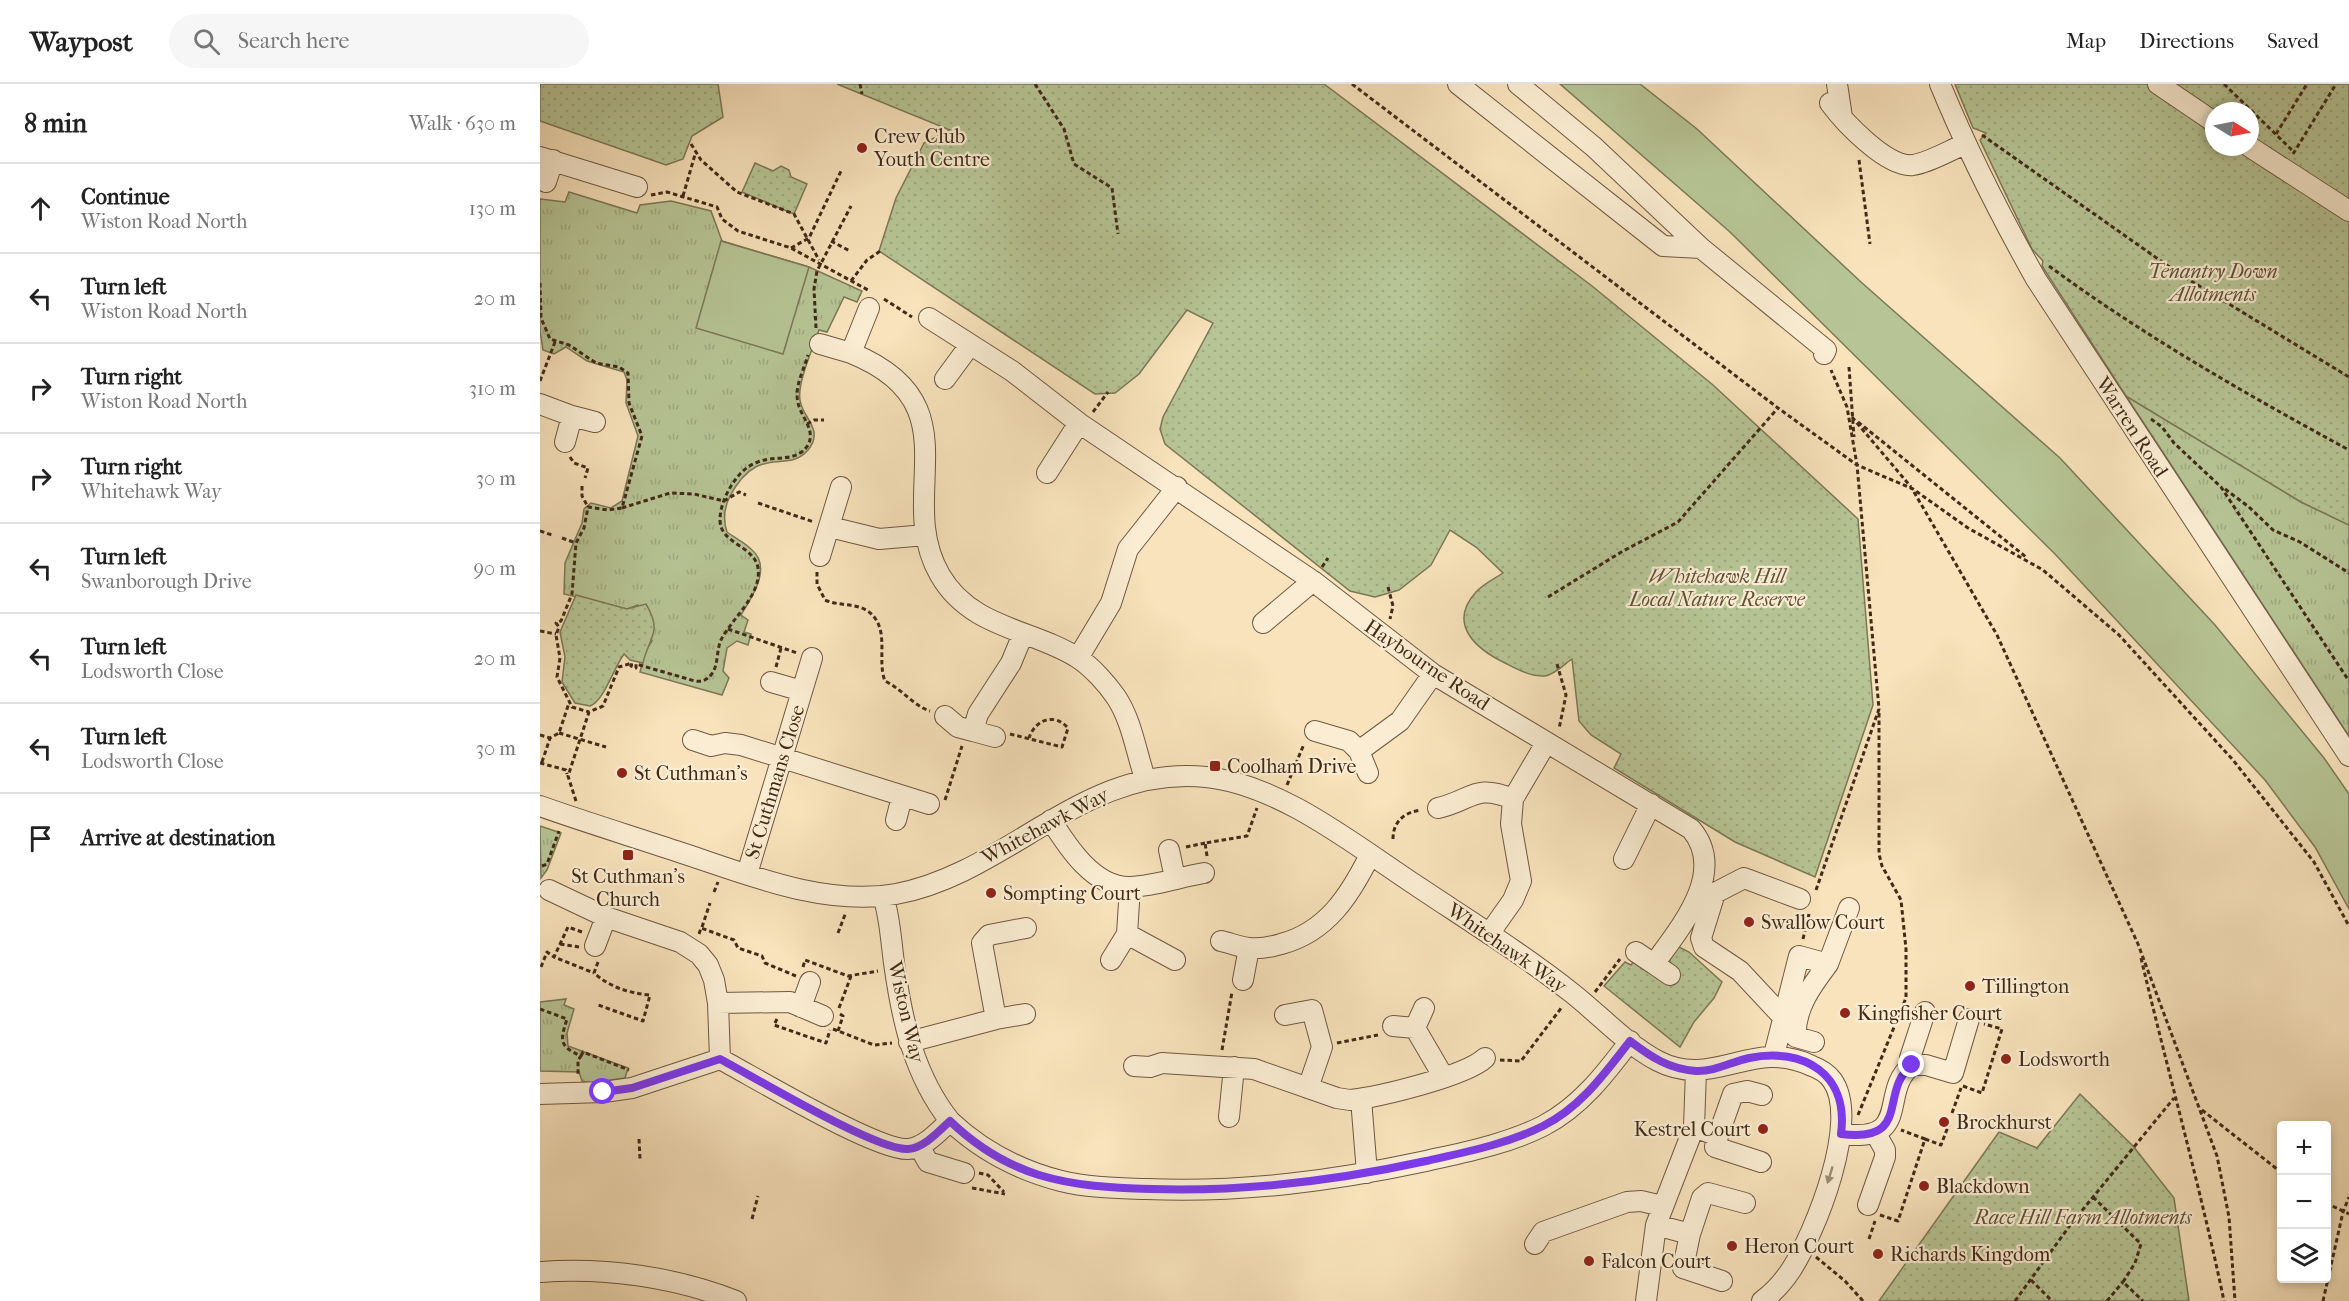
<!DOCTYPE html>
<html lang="en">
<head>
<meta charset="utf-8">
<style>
  :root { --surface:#fff; --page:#f6f6f6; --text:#222; --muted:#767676; --line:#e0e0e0 }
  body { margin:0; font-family:"IM FELL French Canon",serif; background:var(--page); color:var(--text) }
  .controls { position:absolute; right:18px; bottom:18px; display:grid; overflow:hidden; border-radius:6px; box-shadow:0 3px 9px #0003 }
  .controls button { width:54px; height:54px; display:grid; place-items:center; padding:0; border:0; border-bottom:2px solid var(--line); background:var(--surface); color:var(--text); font:30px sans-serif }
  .compass { position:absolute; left:1665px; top:18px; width:54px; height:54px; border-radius:50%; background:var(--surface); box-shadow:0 3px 9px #0003; rotate:100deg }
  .stop { position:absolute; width:18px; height:18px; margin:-14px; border:4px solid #7c3aed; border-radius:50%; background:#fff }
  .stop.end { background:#7c3aed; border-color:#fff; box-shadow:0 2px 6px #0008 }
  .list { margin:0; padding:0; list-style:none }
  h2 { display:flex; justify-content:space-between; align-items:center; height:78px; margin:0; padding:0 24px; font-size:26px }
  h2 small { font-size:20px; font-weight:400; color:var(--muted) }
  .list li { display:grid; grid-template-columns:39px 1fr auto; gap:18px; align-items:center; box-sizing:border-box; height:90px; padding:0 24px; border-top:2px solid var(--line) }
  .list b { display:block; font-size:22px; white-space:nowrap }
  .list p { margin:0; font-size:20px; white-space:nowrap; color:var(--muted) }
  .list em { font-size:20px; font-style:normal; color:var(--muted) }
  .icon { flex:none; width:33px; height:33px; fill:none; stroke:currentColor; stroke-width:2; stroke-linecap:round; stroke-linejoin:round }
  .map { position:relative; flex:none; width:1809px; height:1217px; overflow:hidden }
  header { display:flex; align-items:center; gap:36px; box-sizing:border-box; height:84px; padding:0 30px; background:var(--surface); border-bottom:2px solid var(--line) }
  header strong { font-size:28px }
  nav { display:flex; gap:33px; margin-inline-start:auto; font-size:21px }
  .search { width:420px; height:54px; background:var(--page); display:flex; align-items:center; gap:15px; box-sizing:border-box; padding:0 21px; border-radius:33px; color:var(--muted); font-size:22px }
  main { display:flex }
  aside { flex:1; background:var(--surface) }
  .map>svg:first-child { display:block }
</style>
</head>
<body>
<header>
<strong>Waypost</strong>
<div class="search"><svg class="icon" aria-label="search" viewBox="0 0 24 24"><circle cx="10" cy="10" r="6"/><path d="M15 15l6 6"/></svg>Search here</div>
<nav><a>Map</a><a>Directions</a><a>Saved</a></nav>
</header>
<main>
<aside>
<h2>8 min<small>Walk · 630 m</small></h2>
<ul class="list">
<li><svg class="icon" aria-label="ahead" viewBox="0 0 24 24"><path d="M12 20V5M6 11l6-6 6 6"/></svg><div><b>Continue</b><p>Wiston Road North</p></div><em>130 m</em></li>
<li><svg class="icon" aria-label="left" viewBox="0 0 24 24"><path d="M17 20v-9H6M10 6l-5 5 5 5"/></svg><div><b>Turn left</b><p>Wiston Road North</p></div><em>20 m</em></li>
<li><svg class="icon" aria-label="right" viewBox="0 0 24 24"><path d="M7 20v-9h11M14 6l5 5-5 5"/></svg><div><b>Turn right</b><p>Wiston Road North</p></div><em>310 m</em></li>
<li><svg class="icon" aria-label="right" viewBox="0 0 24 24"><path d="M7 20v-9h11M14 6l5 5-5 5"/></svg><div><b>Turn right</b><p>Whitehawk Way</p></div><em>30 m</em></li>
<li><svg class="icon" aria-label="left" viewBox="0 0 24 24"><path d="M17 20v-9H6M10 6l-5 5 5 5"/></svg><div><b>Turn left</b><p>Swanborough Drive</p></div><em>90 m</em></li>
<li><svg class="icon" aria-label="left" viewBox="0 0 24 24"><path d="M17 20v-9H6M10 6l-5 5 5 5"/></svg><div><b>Turn left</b><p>Lodsworth Close</p></div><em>20 m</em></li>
<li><svg class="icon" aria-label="left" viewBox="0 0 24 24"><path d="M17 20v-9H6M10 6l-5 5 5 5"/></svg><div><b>Turn left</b><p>Lodsworth Close</p></div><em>30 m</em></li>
<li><svg class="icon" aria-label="arrive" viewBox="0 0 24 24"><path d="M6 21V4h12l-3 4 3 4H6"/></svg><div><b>Arrive at destination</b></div></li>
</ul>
</aside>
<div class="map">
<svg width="1809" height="1217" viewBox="0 0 1809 1217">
  <defs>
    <pattern id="grass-tufts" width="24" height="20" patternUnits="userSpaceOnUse" patternTransform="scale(1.5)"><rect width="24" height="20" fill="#b7c596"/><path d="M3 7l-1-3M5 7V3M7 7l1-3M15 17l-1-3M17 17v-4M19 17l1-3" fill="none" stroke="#9fa981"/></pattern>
    <pattern id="park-dots" width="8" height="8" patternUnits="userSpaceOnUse" patternTransform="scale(1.5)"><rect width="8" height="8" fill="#b7c596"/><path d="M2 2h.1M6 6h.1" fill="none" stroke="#9fa981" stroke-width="1.8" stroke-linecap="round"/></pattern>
  </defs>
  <rect width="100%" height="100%" fill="#f8e3bc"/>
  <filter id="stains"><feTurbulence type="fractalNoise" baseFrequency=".00333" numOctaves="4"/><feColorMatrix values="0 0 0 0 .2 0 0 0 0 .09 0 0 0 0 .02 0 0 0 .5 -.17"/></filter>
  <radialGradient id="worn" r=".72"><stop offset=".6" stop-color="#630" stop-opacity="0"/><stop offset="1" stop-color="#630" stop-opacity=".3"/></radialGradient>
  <!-- grass -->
  <path fill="url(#grass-tufts)" stroke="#7c7857" stroke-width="1.5" d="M29,108L97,129L100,121L131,117L171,127L182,157L269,183L322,207L317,218L304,213L287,248L279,246C273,264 257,299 260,316C262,334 285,345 268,366C247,391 219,358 190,412C184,424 183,436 187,448C195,454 204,458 211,465C233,483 212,513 201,531L208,536L204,548L211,550L208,561L197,557L187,564L183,587L189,594L182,611L100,588L105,568L112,557L98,521L87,525L24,510L25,479L42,439L44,425L51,419L71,424L82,417L98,352L86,319L87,296L84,288L47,277L26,263L14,270L3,266L0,247V115L25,118Z
    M1586,312L1761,418L1809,441V652Z
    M0,742L21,749L7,786L1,794Z
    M26,915L24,921L34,925L27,949L28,962L88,984L85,994L49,999L42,997L39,988L0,987V918Z"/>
  <!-- park -->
  <path fill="url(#park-dots)" stroke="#7c7857" stroke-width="1.5" fill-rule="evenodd" d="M0,0H178L183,33L152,52L143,75L126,81L0,37Z
    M297,0H784L1052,202L1173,301L1318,435L1333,621L1275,793L1195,758L1074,684L1081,670L1051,651L1039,637L1032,575C1023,581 1016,590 1005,592C991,593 977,585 965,579C936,565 907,540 936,508C943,500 954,495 963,489L936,463L910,446L891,481L859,506L835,513L810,507L625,360L620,345L623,333L673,239L647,226L599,290L575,309L555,310L339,167L356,114L384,59L410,46Z
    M1415,0H1809V441L1761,418L1586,312L1502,182L1503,177L1492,165L1440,56L1446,49L1433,44ZM1674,27H1710V63H1674Z
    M215,79L233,87L241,82L249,86L251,93L267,100L254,130L202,108Z
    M36,511L87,525L106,520C123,549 109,552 103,579L90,576L84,570C73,585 64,617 50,622L35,619L22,598L25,573L20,548Z
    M1133,860L1149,868L1182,898L1174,914L1154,938L1140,963L1064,902L1085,878L1091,881L1094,877L1131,881L1128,872Z
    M1540,1010L1593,1062L1634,1114L1649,1217H1339L1459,1048L1497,1064Z"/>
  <!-- pitch -->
  <path fill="#b7c596" stroke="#7c7857" stroke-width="1.5" d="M1020,0H1100L1157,45L1321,198L1520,374L1675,541L1784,674L1809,710V825L1775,763L1725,696L1515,470L1190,148Z
    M181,157L269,183L243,270L156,244Z"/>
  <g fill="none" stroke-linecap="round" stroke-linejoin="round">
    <defs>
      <path id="minor" d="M918,0L1123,162L1161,164
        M978,0L1054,63L1161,164L1286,266L1284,270
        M1297,0L1302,33
        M1400,0C1428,68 1460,131 1496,195L1809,672
        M1618,0L1674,38
        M1290,19C1304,38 1347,84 1373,81C1391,78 1408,67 1425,60
        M1710,63L1809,127
        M0,73L97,103
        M6,98L13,76
        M329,224L311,269C437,320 353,410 400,491C431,545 493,545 538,574C552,583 567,600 576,613C592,637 596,668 605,694
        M389,234L472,287L539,339L773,497L893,590L1151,745C1188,788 1140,844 1114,880L1096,868
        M280,260L311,269
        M405,295L430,261
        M0,320L32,332L25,358
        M32,332L55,338
        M507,389L539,339
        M290,443L339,455L386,451
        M280,472L301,403
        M723,539L773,497
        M538,574L571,519L588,465L637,403
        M231,598L262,607
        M405,632L418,643L433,647L438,630L471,579L483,550
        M433,647L455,653
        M775,647L809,657L819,667L860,637L893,590
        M153,656L171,662L185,659L201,661L389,720
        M819,667L828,689
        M0,722C45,738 91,752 136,767C204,789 283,823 356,810C469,789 544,680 666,693C742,701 817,763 880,804C931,838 984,871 1032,909C1060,931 1086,960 1118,977C1174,1006 1212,953 1272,982C1280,985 1287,989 1292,996C1321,1036 1275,1149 1251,1186C1243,1198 1233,1209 1222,1217
        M898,724C933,716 934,699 973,715
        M356,736L362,713
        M511,736C527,762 554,804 590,803C614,802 640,793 664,789
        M629,766L635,794
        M1084,775L1111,720
        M207,790L272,574
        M9,806L66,833L140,858L159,870L168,881L174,896L178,919L180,975
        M343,812C350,833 351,857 354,879C362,937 374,991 410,1037
        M587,850L635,876
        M949,850L973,816L981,797L971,740L973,715L1006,659
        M681,857C690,859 700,863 709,864C719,865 731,863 741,860C787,848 810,811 830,771
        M55,862L66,833
        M571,876L587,850L590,803
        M1114,880L1130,891
        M703,896L709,864
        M178,919L250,918L283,932
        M261,923L270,898
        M884,924L875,944L903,992
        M745,931L772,926L782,963L768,1004
        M1243,933L1200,887L1164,863L1161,854L1175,809L1204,794L1260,815
        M456,935L485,930
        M853,942L875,944
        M369,958L456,935L442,859L449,851L486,844
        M1274,958L1256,953C1254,925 1272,901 1288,880
        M1234,971L1259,872L1288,880L1309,824
        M1375,980L1370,974L1385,928
        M594,982L610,983L622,979L714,985L797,1014L810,1016C839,1013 926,992 945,974
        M0,1010L64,1008L92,1004L180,975C214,993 337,1067 368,1065C384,1064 399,1047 410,1037C442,1067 478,1086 521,1097C549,1104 578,1104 606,1105C702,1109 793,1097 886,1077C926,1068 967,1060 1003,1042C1040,1023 1066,989 1090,957
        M821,1015L827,1089
        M689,1033L694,983
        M1154,1043L1178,1052L1175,1063L1221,1078
        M1301,1050C1374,1059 1338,1008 1372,981H1386L1413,989L1429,935
        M1178,1052L1193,1010L1207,1007L1222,1011
        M379,1062L388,1078L424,1089
        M1328,1121L1345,1073V1066L1336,1050
        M1116,1141L1150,1150L1162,1114L1168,1109L1205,1119
        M1150,1150L1143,1184L1182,1197
        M995,1160L1003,1148L1087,1118L1101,1117L1122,1122
        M0,1188C65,1183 135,1193 196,1217
        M1106,1217L1116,1141L1154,1043L1156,987"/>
    </defs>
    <!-- minor casing -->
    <use href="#minor" stroke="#705841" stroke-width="22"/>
    <!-- path -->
    <path stroke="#422a18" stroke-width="3" stroke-dasharray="4.5 3" stroke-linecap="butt" d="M320,0L322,10
      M495,0L524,45L534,80L572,104L578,150
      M812,0L1238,324L1317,381L1373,405L1428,444L1503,486L1579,551L1693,676L1774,778L1809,842
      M1684,0L1754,68
      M1736,50L1767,0
      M1442,51L1638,189L1809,293
      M151,60L161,76L197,108L254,130L279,176
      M1753,70L1796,0
      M1319,76L1330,160
      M111,111L127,108L177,123L182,135L198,147L251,164L328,206
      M143,112L156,67
      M291,157L310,167
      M251,164L269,154L301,87
      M1509,182C1604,252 1706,310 1809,366
      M311,197L327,176L342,166
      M0,199L1,234L10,255L29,261L56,279L79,283L88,289L89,319L102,352L82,424L68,426L48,423L44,444L36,459L32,510L21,537L16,539L19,543L16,551L20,574L17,593L32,623L49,628
      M344,215L372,233
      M276,244L274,205L277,187L311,122
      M1309,283L1314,353
      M0,297L15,258
      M553,328L568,308
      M1312,333L1371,403
      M1611,335L1622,343L1634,359L1681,403L1809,597
      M1318,338L1486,473
      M267,340L274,336H284
      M30,373L34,379L48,384L45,394
      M42,402V412L48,423
      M1685,405L1709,423L1733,446L1760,458L1809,489
      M1374,408L1457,551L1598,860L1677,1072L1689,1133L1695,1217
      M218,419L274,438
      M82,424L130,409L154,410L184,417L199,408L206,411
      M0,447L12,451
      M22,454L36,459
      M782,483L788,474
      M277,488V500L285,516C298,522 314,519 326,526C352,542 336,575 345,597C363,606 374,622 390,627
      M848,503L853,522L850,535
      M1008,513L1083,467L1138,438L1238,324
      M188,545L257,569
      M0,547L16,550
      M1017,580L1026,611L1019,645
      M236,583L241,564
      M19,649L66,663
      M470,650L522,663L528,644C514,628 495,636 489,654
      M0,651L10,654
      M2,678L10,654L19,649L29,619
      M0,679L26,686L27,690
      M747,701L764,660
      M405,716L422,662
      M36,717L28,692L49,628L63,622L79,583L92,579L91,582L96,584V580L155,597C162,598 167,596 171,591C179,581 176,567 181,556C192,534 222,511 218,484C214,461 180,460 180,436C180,424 185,412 191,402C198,391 206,382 218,378C234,371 257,379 268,361C276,346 261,333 258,319C254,302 264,286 268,271
      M853,755C853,737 865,728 881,726
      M646,763L665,759
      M667,772L665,759L707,752L717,724
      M2,782L7,780L19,747
      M1276,806L1339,625L1317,381L1307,323L1291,286
      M174,808L178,798
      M162,843L170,819
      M42,848L28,843L14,873L54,889
      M298,849L306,828
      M159,850L161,844L194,856L198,864L222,872L225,879L256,892
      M1263,855L1269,830
      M20,860L39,863
      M1601,874C1628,988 1660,1102 1684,1217
      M58,878L54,889C70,903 88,909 110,911L103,937L58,921
      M1,883L7,868L14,873
      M263,883L265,876L308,892L338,887
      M1055,908L1080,875
      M299,924L311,892
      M0,925L27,935C20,957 19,962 41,972L38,976V991
      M237,935L234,941L286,959L290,946
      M293,945L334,961L352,959
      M298,947L303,932L300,930
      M797,959L838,951
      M682,966L692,908
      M41,972L43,968L89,986
      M960,976L981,977L1022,923
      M1423,1002L1442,1009L1462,945L1444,940
      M1662,1026L1742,1089
      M1412,1029L1421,1004
      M1318,1031L1366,914V865L1361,816L1342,782L1339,770V629
      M99,1055L100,1075
      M1385,1055L1401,1061L1409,1040
      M439,1089L448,1091L464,1108
      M432,1104L465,1110
      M1553,1113L1601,1160L1595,1179L1583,1198L1603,1217
      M1786,1119L1809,1130
      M1340,1131L1358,1137L1385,1055L1361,1046
      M212,1135L218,1112
      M1329,1155L1335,1137
      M1276,1173L1305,1197L1323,1217
      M1491,1196L1512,1217
      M1475,1217L1531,1140L1634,1014
      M1567,1217L1583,1198
      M1783,1217L1803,1128L1809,1113"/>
    <!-- minor -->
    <use href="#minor" stroke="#faedd3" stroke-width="20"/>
  </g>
  <!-- one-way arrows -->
  <defs><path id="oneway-solid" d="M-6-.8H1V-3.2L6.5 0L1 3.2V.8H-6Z" transform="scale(1.5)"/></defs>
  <use fill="#9e8c76" href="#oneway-solid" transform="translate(1290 1091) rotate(107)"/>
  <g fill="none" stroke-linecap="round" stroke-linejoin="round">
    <!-- route -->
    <path stroke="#7c3aed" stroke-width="8" d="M63,1008L92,1004L180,975C214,993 337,1067 368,1065C384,1064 399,1047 410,1037C436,1062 464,1080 499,1091C535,1102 573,1104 611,1105C705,1108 795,1097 886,1077C926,1068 967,1060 1003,1042C1041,1023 1065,989 1090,957C1111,973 1129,985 1156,987C1174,988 1191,978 1209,974C1264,963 1309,990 1301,1050C1373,1059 1338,1007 1372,981"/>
  </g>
  <!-- markers -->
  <g fill="#8f2418" stroke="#faedd3" stroke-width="2">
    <circle cx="322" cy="64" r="6"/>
    <rect x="669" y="676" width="12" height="12" rx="3"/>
    <circle cx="82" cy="689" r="6"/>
    <rect x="82" y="765" width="12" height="12" rx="3"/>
    <circle cx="451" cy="809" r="6"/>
    <circle cx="1209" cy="838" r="6"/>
    <circle cx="1430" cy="902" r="6"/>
    <circle cx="1305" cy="929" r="6"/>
    <circle cx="1466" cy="975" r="6"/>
    <circle cx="1404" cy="1038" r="6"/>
    <circle cx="1223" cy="1045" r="6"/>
    <circle cx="1384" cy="1102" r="6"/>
    <circle cx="1192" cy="1162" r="6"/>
    <circle cx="1338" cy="1170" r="6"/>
    <circle cx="1049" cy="1177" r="6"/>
  </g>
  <g text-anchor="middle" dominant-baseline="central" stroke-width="4.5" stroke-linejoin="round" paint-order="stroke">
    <!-- poi labels -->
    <g font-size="20" fill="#422a18" stroke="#faedd3" text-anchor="start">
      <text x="334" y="52">Crew Club<tspan x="334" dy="23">Youth Centre</tspan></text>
      <text x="687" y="682">Coolham Drive</text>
      <text x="94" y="689">St Cuthman's</text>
      <text x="88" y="792" text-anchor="middle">St Cuthman's<tspan x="88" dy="23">Church</tspan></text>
      <text x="463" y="809">Sompting Court</text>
      <text x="1221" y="838">Swallow Court</text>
      <text x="1442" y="902">Tillington</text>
      <text x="1317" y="929">Kingfisher Court</text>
      <text x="1478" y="975">Lodsworth</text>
      <text x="1416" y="1038">Brockhurst</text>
      <text x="1211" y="1045" text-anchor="end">Kestrel Court</text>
      <text x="1396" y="1102">Blackdown</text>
      <text x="1204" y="1162">Heron Court</text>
      <text x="1350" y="1170">Richards Kingdom</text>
      <text x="1061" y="1177">Falcon Court</text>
    </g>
    <!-- park labels -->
    <g font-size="20" font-style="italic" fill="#5f5138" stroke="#faedd3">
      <text x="1673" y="187">Tenantry Down<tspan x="1673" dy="23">Allotments</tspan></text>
      <text x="1177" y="492">Whitehawk Hill<tspan x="1177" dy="23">Local Nature Reserve</tspan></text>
      <text x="1543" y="1133">Race Hill Farm Allotments</text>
    </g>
    <!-- street labels -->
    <g font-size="20" fill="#422a18" stroke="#faedd3">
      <text transform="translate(1592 343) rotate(57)">Warren Road</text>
      <text transform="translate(887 581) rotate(34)">Haybourne Road</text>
      <text transform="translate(235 698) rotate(-73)">St Cuthmans Close</text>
      <text transform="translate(505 742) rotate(-28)">Whitehawk Way</text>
      <text transform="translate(967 864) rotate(35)">Whitehawk Way</text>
      <text transform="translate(366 928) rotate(77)">Wiston Way</text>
    </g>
  </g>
  <rect width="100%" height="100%" filter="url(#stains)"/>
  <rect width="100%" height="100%" fill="url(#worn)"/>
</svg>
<div class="controls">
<button>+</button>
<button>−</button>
<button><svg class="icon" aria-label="layers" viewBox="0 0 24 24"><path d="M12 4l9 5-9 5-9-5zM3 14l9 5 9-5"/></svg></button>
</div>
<svg class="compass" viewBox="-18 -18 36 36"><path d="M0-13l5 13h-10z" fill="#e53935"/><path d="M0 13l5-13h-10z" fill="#767676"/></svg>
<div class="stop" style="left:63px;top:1008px"></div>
<div class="stop end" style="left:1372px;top:981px"></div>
</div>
</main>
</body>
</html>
